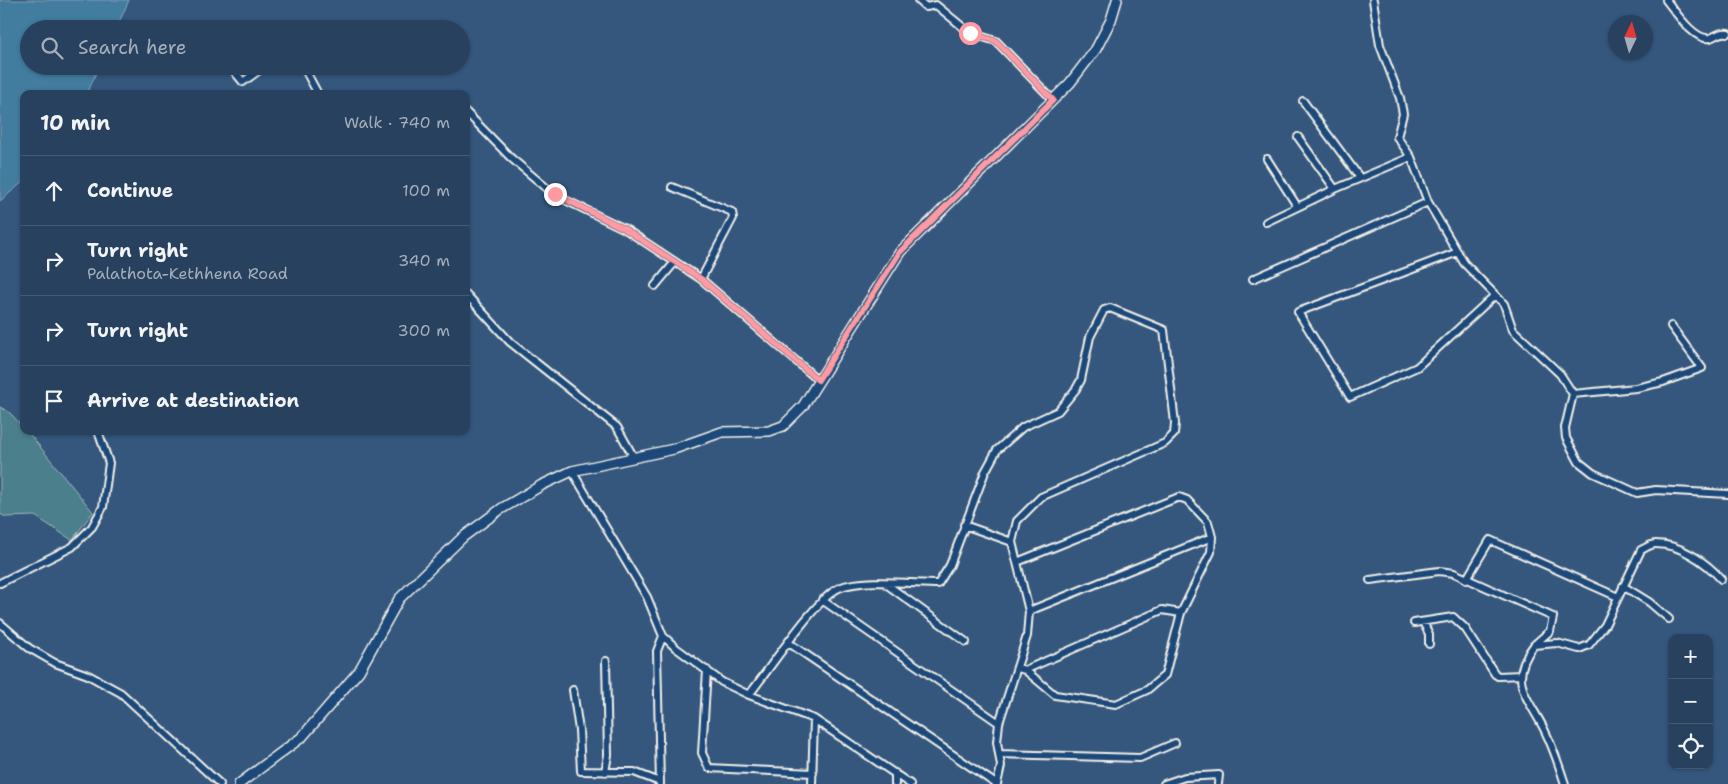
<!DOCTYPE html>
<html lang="en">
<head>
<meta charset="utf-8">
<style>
  :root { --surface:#28415e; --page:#344c67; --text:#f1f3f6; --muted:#a5afbc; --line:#445a73 }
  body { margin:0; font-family:"Shantell Sans",sans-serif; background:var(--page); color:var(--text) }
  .controls { position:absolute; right:15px; bottom:15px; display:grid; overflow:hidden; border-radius:10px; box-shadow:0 1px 4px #0004 }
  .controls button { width:45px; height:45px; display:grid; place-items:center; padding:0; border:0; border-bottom:1px solid var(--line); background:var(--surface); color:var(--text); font:25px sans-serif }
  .compass { position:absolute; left:1608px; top:15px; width:45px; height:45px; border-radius:50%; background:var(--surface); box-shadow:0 1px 4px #0004; rotate:5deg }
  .stop { position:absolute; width:15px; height:15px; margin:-11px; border:4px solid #ff9aa2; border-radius:50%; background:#fff }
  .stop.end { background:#ff9aa2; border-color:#fff; box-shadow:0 1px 5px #0008 }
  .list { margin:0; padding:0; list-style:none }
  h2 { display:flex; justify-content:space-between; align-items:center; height:65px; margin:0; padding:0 20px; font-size:21px }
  h2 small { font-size:16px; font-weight:400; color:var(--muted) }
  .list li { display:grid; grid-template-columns:32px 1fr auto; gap:15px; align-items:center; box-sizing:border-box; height:70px; padding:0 20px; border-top:1px solid var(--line) }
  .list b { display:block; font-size:19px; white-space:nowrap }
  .list p { margin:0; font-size:16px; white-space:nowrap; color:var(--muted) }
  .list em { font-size:16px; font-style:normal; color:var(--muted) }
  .icon { flex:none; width:28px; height:28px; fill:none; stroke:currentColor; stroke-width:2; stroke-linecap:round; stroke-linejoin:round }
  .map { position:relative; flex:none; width:1728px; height:784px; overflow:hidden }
  .search { position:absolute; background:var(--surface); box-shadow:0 1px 4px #0004; left:20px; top:20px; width:450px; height:55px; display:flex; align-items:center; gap:12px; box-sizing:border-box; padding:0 18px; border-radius:28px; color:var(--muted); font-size:19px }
  .panel { position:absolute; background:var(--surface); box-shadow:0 1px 4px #0004; left:20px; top:90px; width:450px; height:345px; border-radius:10px }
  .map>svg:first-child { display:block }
</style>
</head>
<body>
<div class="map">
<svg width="1728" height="784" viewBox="0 0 1728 784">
  <rect width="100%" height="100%" fill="#35577e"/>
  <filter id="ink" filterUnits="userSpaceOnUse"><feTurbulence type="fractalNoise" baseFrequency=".02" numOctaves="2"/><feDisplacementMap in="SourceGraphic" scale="10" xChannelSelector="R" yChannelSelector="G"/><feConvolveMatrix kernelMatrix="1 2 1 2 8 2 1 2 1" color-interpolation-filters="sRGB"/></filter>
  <g filter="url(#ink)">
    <!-- green -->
    <path fill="#4b7f8c" stroke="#a0b8ba" d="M0,407L9,412L24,428V431H27L93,512L72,540L35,516L6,517L0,514Z"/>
    <!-- water -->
    <path fill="#437b9f" stroke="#8aaabc" d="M0,0H129L116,29H29V66H99L87,94H24V181L0,201Z"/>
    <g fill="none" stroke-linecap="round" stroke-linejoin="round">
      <defs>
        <path id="street" d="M918,0L926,7L936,5L970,33L996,41L1053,100
          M1373,0L1380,45L1400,98L1403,114L1397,137L1411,157L1428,202L1464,263L1504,304L1513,330L1560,374L1573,394L1565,428L1566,438L1579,462L1593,473L1637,493L1656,490L1728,494
          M1666,0C1675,11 1694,41 1710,38C1717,36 1719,31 1728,33
          M230,66L243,82L265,66
          M303,66L318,94
          M1303,101L1360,178
          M466,112L511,158L555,195L625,229L701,279L818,380
          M1298,137L1335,189
          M1267,159L1297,206
          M672,187L732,212L733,218L701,279
          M1266,222L1335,189L1411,157
          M1458,252L1298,312L1350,397L1417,367L1494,296
          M1253,279L1428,202
          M655,286L675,262
          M466,294L510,342L617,427L633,456
          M1573,394L1636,388L1663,382L1702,368L1671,326
          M572,471L647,597L663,636L676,648L722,682L749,695L814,719L910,784
          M964,525L1012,542
          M1017,562L1179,497L1187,500L1208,522L1212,537L1211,552L1181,613L1165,675L1147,690L1116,704L1055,695L1025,670L1018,668
          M1370,580L1439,571L1454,573L1553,617L1550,631L1534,645
          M1466,580L1490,540L1618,597
          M0,583L72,547L92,527L103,507L109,463L98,431
          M886,584L966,642
          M1623,586L1649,602L1669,619
          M822,600L999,723
          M1029,611L1212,537
          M1423,622L1429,634V644
          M0,623L29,648L55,663L88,675L121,693L220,784
          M1414,623L1453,617L1465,628L1495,674L1498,676L1521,675
          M789,643L996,784
          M707,670L702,753L709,768L813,773
          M1025,670L1162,610L1181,613
          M573,690L579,730L581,771L634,772L660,782
          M749,695C768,671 816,598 839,588C861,578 913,584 938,584L950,565L985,472L997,450L1023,427L1058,411L1076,389L1081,380L1090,337L1104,310L1110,308L1164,330L1175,423L1174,434L1165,443L1041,497L1017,521L1012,542L1029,611L1027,636L999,723L997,742L1001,766L997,784
          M999,754L1140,758L1175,743
          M605,772L608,755L606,661
          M660,784L657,651L663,636
          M812,784L814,719
          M895,784V773
          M1164,784L1185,777L1219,775L1218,784
          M1565,784C1559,765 1553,747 1544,729C1528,697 1507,681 1534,645L1557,643L1579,649L1589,645L1605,625L1641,550C1645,548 1651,544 1656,544C1680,544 1706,562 1721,579"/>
        <path id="secondary" d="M239,784L302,737L359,671L399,599L463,537L501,509L542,485L572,471L674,449L722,432L769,431L783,426L803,406L900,252L1070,83L1096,49L1111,20L1117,0"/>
      </defs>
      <!-- street casing -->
      <use href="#street" stroke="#f4f1e8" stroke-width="10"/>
      <!-- secondary casing -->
      <use href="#secondary" stroke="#f4f1e8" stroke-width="12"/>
      <!-- street -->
      <use href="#street" stroke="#1f4a7a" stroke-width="6"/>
      <!-- secondary -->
      <use href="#secondary" stroke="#1f4a7a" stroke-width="9"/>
    </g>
  </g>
  <g fill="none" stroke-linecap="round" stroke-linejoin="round" filter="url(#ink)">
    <!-- route -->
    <path stroke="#ff9aa2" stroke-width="6" d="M555,194L625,229L701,279L818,380L900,252L1053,100L996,41L970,33"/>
  </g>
</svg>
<div class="controls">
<button>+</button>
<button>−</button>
<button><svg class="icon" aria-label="locate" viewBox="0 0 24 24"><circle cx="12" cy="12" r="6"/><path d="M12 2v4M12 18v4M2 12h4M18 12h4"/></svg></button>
</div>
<svg class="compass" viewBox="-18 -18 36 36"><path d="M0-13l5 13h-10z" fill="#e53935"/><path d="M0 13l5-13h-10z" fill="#a5afbc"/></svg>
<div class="stop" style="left:970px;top:33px"></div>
<div class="stop end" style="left:555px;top:194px"></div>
<div class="search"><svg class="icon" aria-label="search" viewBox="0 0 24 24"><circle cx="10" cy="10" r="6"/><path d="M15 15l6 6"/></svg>Search here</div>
<section class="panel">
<h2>10 min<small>Walk · 740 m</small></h2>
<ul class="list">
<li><svg class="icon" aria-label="ahead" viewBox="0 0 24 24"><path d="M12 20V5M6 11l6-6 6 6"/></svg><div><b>Continue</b></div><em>100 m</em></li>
<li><svg class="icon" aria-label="right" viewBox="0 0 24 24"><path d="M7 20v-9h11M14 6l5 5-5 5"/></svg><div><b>Turn right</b><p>Palathota-Kethhena Road</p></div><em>340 m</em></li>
<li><svg class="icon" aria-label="right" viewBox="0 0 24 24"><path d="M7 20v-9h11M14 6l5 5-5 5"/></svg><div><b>Turn right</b></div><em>300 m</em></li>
<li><svg class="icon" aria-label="arrive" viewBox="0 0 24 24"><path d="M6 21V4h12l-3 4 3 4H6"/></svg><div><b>Arrive at destination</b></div></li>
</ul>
</section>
</div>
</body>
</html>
